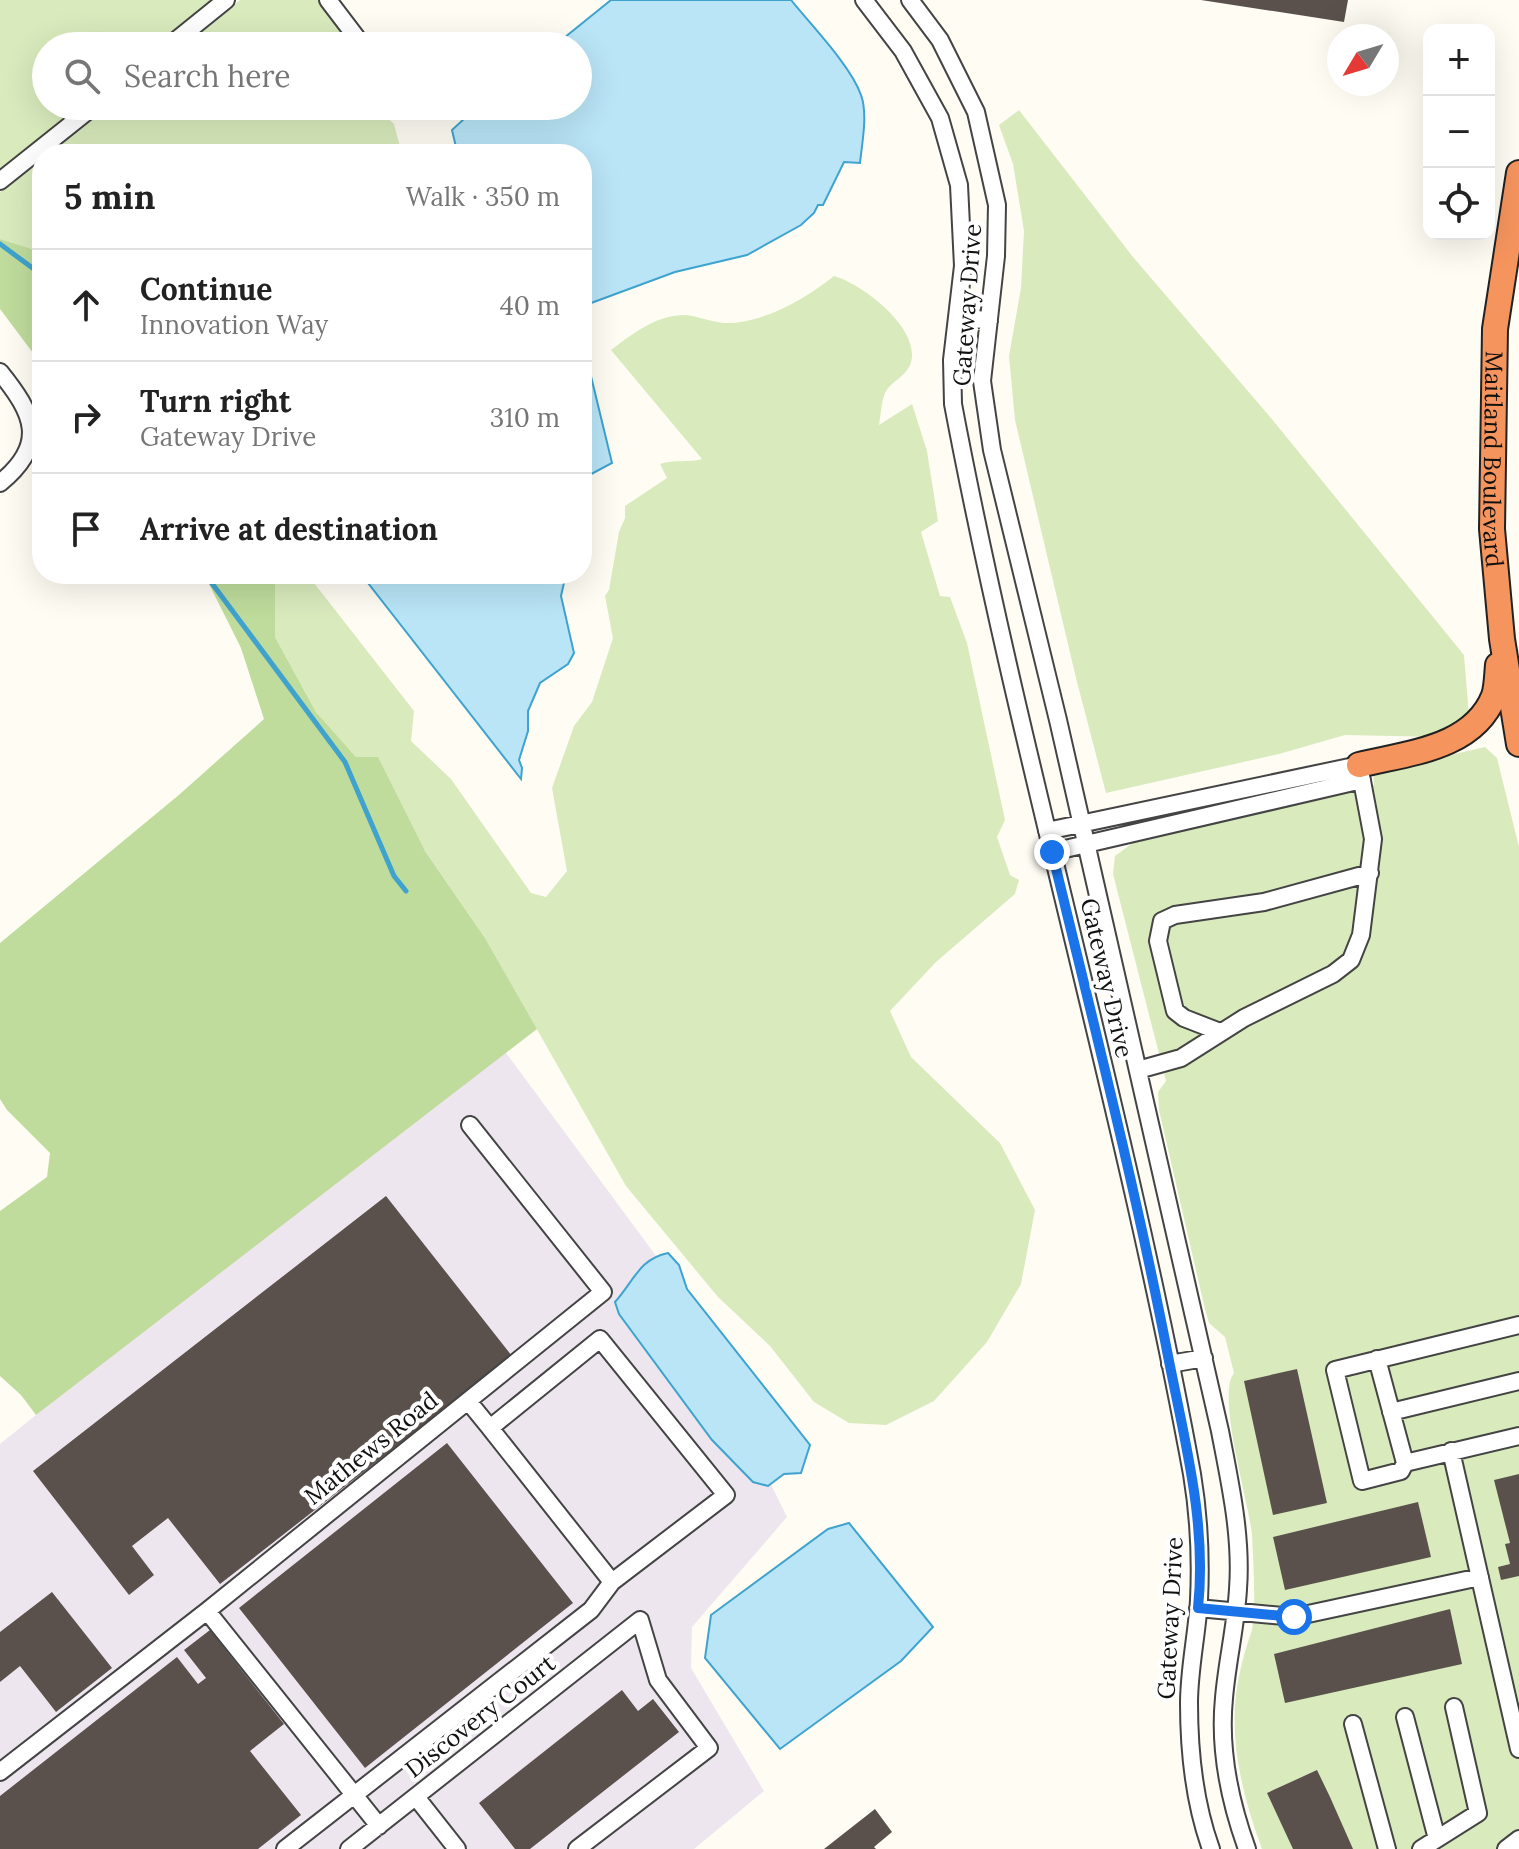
<!DOCTYPE html>
<html lang="en">
<head>
<meta charset="utf-8">
<style>
  :root { --surface:#fff; --page:#f6f6f6; --text:#222; --muted:#767676; --line:#e0e0e0 }
  body { margin:0; font-family:Lora,serif; background:var(--page); color:var(--text) }
  .controls { position:absolute; right:24px; top:24px; display:grid; overflow:hidden; border-radius:16px; box-shadow:0 8px 32px #0002 }
  .controls button { width:72px; height:72px; display:grid; place-items:center; padding:0; border:0; border-bottom:2px solid var(--line); background:var(--surface); color:var(--text); font:40px sans-serif }
  .compass { position:absolute; left:1327px; top:24px; width:72px; height:72px; border-radius:50%; background:var(--surface); box-shadow:0 8px 32px #0002; rotate:232deg }
  .stop { position:absolute; width:24px; height:24px; margin:-18px; border:6px solid #1a73e8; border-radius:50%; background:#fff }
  .stop.end { background:#1a73e8; border-color:#fff; box-shadow:0 2px 8px #0008 }
  .list { margin:0; padding:0; list-style:none }
  h2 { display:flex; justify-content:space-between; align-items:center; height:104px; margin:0; padding:0 32px; font-size:34px }
  h2 small { font-size:26px; font-weight:400; color:var(--muted) }
  .list li { display:grid; grid-template-columns:52px 1fr auto; gap:24px; align-items:center; box-sizing:border-box; height:112px; padding:0 32px; border-top:2px solid var(--line) }
  .list b { display:block; font-size:30px; white-space:nowrap }
  .list p { margin:0; font-size:26px; white-space:nowrap; color:var(--muted) }
  .list em { font-size:26px; font-style:normal; color:var(--muted) }
  .icon { flex:none; width:44px; height:44px; fill:none; stroke:currentColor; stroke-width:2; stroke-linecap:round; stroke-linejoin:round }
  .map { position:relative; flex:none; width:1519px; height:1849px; overflow:hidden }
  .search { position:absolute; background:var(--surface); box-shadow:0 8px 32px #0002; left:32px; top:32px; width:560px; height:88px; display:flex; align-items:center; gap:20px; box-sizing:border-box; padding:0 28px; border-radius:44px; color:var(--muted); font-size:30px }
  .panel { position:absolute; background:var(--surface); box-shadow:0 8px 32px #0002; left:32px; top:144px; width:560px; height:440px; border-radius:32px }
  .map>svg:first-child { display:block }
</style>
</head>
<body>
<div class="map">
<svg width="1519" height="1849" viewBox="0 0 1519 1849">
  <rect width="100%" height="100%" fill="#fffcf4"/>
  <!-- industrial -->
  <path fill="#ede6ef" d="M498,1042L665,1268L787,1517L692,1627L691,1668L764,1791L694,1849H0V1444Z"/>
  <!-- green -->
  <path fill="#d9ebbd" d="M0,0H212L155,46H46V106H80L0,170Z
    M240,0H319L357,46H183Z
    M108,106H382L379,109L394,124L402,154H48Z
    M1019,110L1133,257L1271,418L1464,655L1469,716L1437,737L1345,735L1279,754L1106,793L1076,678L1015,420L1009,356L1021,288L1024,231L1013,164L999,125Z
    M42,159V252L0,239V192Z
    M834,276C863,284 924,331 910,365C905,377 890,382 885,393C881,402 881,415 879,425L912,404L927,451L938,521L921,532L940,596L950,597L967,643L1005,820L997,837L1010,875L1019,880L1015,894L936,962L890,1011L911,1057L1000,1143L1035,1210L1021,1284L987,1342L934,1401L886,1425L849,1423L814,1402L770,1346L718,1297L626,1186L485,938L425,851L356,757L316,712L275,637V574H307L414,711L411,741L451,779L531,893L546,897L567,871L552,788L574,726L592,702L613,638L605,596L609,590L619,532L625,518V506L667,478L660,464C674,459 688,463 702,459L611,350C631,335 655,316 682,315C696,315 710,322 724,323C763,324 805,299 834,276Z
    M1485,747L1497,758L1519,847V1849H1262C1245,1803 1232,1754 1235,1705C1237,1680 1243,1656 1251,1633C1257,1616 1253,1556 1252,1535C1249,1503 1216,1395 1234,1373L1225,1337L1209,1323L1205,1309L1159,1110L1158,1092L1166,1081L1113,874L1115,856L1134,842L1353,792L1374,785L1373,773Z"/>
  <!-- forest -->
  <path fill="#bfdc9c" d="M0,239L42,252V365L0,309Z
    M204,574H275V637L316,712L356,757H378L425,851L485,938L537,1029L36,1415L21,1395L0,1376V1211L47,1177L50,1153L7,1110L0,1099V943L180,794L264,719L241,648Z"/>
  <!-- water -->
  <path fill="#b9e5f7" stroke="#3fa3ce" stroke-width="2" d="M611,0H791C811,25 851,66 861,95C868,114 862,143 860,163L844,162L823,205H818L814,213L801,225L747,255L675,272L583,306L582,154H463L456,147L452,130L478,106H578V46H554Z
    M582,339L612,463L582,479Z
    M361,574H566L561,596L574,653L568,664L540,683L528,711V731L519,760L522,768L521,779Z
    M668,1253L679,1265L687,1289L810,1445L801,1473L784,1474L768,1486L753,1482L712,1440L619,1314L615,1302C634,1281 639,1259 668,1253Z
    M849,1523L933,1627L901,1661L780,1749L705,1658L711,1615L828,1529Z"/>
  <g fill="none" stroke-linecap="round" stroke-linejoin="round">
    <!-- stream -->
    <path stroke="#3fa3ce" stroke-width="5" d="M0,244L42,275
      M205,574L345,762L394,876L406,891"/>
  </g>
  <!-- building -->
  <path fill="#5a514d" d="M1201,0H1348L1344,22Z
    M386,1196L512,1356L220,1584L168,1518L132,1546L154,1575L129,1595L33,1471Z
    M1297,1369L1327,1503L1273,1515L1244,1381Z
    M447,1443L573,1603L365,1768L239,1608Z
    M1519,1474V1576L1501,1580L1498,1567L1510,1564L1505,1544L1510,1543L1494,1480Z
    M1418,1502L1431,1557L1285,1590L1273,1537Z
    M52,1592L112,1668L56,1712L20,1666L0,1682V1632Z
    M1450,1609L1462,1664L1285,1703L1274,1654Z
    M210,1630L284,1724L250,1751L301,1815L258,1849H0V1796L177,1657L198,1684L206,1678L184,1650Z
    M622,1690L638,1711L653,1699L679,1732L530,1849H515L479,1803Z
    M1317,1770L1330,1797L1353,1849H1293L1267,1793Z
    M875,1809L892,1832L874,1847L876,1849H824Z"/>
  <g fill="none" stroke-linecap="round" stroke-linejoin="round">
    <defs>
      <path id="minor" d="M328,0L363,46
        M864,0L903,51L940,118L959,185L963,266L952,360L953,404C1021,763 1126,1115 1192,1474C1199,1516 1201,1558 1199,1600C1197,1634 1189,1669 1189,1703C1189,1753 1194,1802 1211,1849
        M910,0L940,40L976,112L997,205L996,256L982,381L992,450L1058,720L1220,1431C1230,1483 1242,1536 1238,1589C1236,1625 1227,1662 1224,1698C1219,1748 1230,1802 1247,1849
        M169,46L226,0
        M0,181L94,106
        M958,316L989,321
        M0,372C34,414 48,444 0,483
        M1047,831L1359,765L1373,839L1361,935L1351,960L1333,974L1244,1018L1181,1058L1138,1070
        M1052,852L1362,780
        M1220,1032L1184,1018L1175,1011L1158,941L1162,921L1175,915L1264,902L1370,873
        M1519,1325L1335,1370L1362,1481L1401,1471L1405,1463L1519,1436
        M1377,1359L1405,1463
        M1170,1364L1204,1358
        M468,1401L490,1428
        M1391,1412L1519,1381
        M1451,1451L1519,1749
        M1198,1608L1294,1617L1480,1577
        M207,1611L379,1826
        M1405,1717L1437,1839
        M1353,1724L1387,1849
        M0,1772L207,1611L603,1292L470,1125
        M416,1797L457,1849
        M285,1849L591,1610L612,1582L726,1495L600,1339L490,1428L612,1582
        M349,1849L640,1620L658,1680L709,1748L577,1849
        M1421,1849L1478,1813L1454,1707
        M1506,1849L1519,1839"/>
      <g id="highway">
        <path id="s1" d="M1519,173L1495,329L1492,529L1502,639L1519,744"/>
        <path d="M1359,765C1407,753 1473,749 1494,696C1497,687 1497,675 1498,665"/>
      </g>
    </defs>
    <!-- minor casing -->
    <use href="#minor" stroke="#444" stroke-width="20"/>
    <!-- highway casing -->
    <use href="#highway" stroke="#222" stroke-width="28"/>
    <!-- minor -->
    <use href="#minor" stroke="#fff" stroke-width="16"/>
    <!-- highway -->
    <use href="#highway" stroke="#f5945d" stroke-width="24"/>
  </g>
  <g fill="none" stroke-linecap="round" stroke-linejoin="round">
    <!-- route -->
    <path stroke="#1a73e8" stroke-width="10" d="M1052,852C1093,1021 1136,1190 1169,1361C1185,1442 1207,1524 1198,1608L1294,1617"/>
  </g>
  <g text-anchor="middle" dominant-baseline="central" stroke-width="8" stroke-linejoin="round" paint-order="stroke">
    <!-- street labels -->
    <g font-size="24" fill="#111" stroke="#fff">
      <text transform="translate(967 305) rotate(-86)">Gateway Drive</text>
      <text stroke="none"><textPath href="#s1" startOffset="288">Maitland Boulevard</textPath></text>
      <text transform="translate(1107 978) rotate(77)">Gateway Drive</text>
      <text transform="translate(371 1448) rotate(-39)">Mathews Road</text>
      <text transform="translate(1170 1618) rotate(-87)">Gateway Drive</text>
      <text transform="translate(480 1716) rotate(-38)">Discovery Court</text>
    </g>
  </g>
</svg>
<div class="controls">
<button>+</button>
<button>−</button>
<button><svg class="icon" aria-label="locate" viewBox="0 0 24 24"><circle cx="12" cy="12" r="6"/><path d="M12 2v4M12 18v4M2 12h4M18 12h4"/></svg></button>
</div>
<svg class="compass" viewBox="-18 -18 36 36"><path d="M0-13l5 13h-10z" fill="#e53935"/><path d="M0 13l5-13h-10z" fill="#767676"/></svg>
<div class="stop" style="left:1294px;top:1617px"></div>
<div class="stop end" style="left:1052px;top:852px"></div>
<div class="search"><svg class="icon" aria-label="search" viewBox="0 0 24 24"><circle cx="10" cy="10" r="6"/><path d="M15 15l6 6"/></svg>Search here</div>
<section class="panel">
<h2>5 min<small>Walk · 350 m</small></h2>
<ul class="list">
<li><svg class="icon" aria-label="ahead" viewBox="0 0 24 24"><path d="M12 20V5M6 11l6-6 6 6"/></svg><div><b>Continue</b><p>Innovation Way</p></div><em>40 m</em></li>
<li><svg class="icon" aria-label="right" viewBox="0 0 24 24"><path d="M7 20v-9h11M14 6l5 5-5 5"/></svg><div><b>Turn right</b><p>Gateway Drive</p></div><em>310 m</em></li>
<li><svg class="icon" aria-label="arrive" viewBox="0 0 24 24"><path d="M6 21V4h12l-3 4 3 4H6"/></svg><div><b>Arrive at destination</b></div></li>
</ul>
</section>
</div>
</body>
</html>
